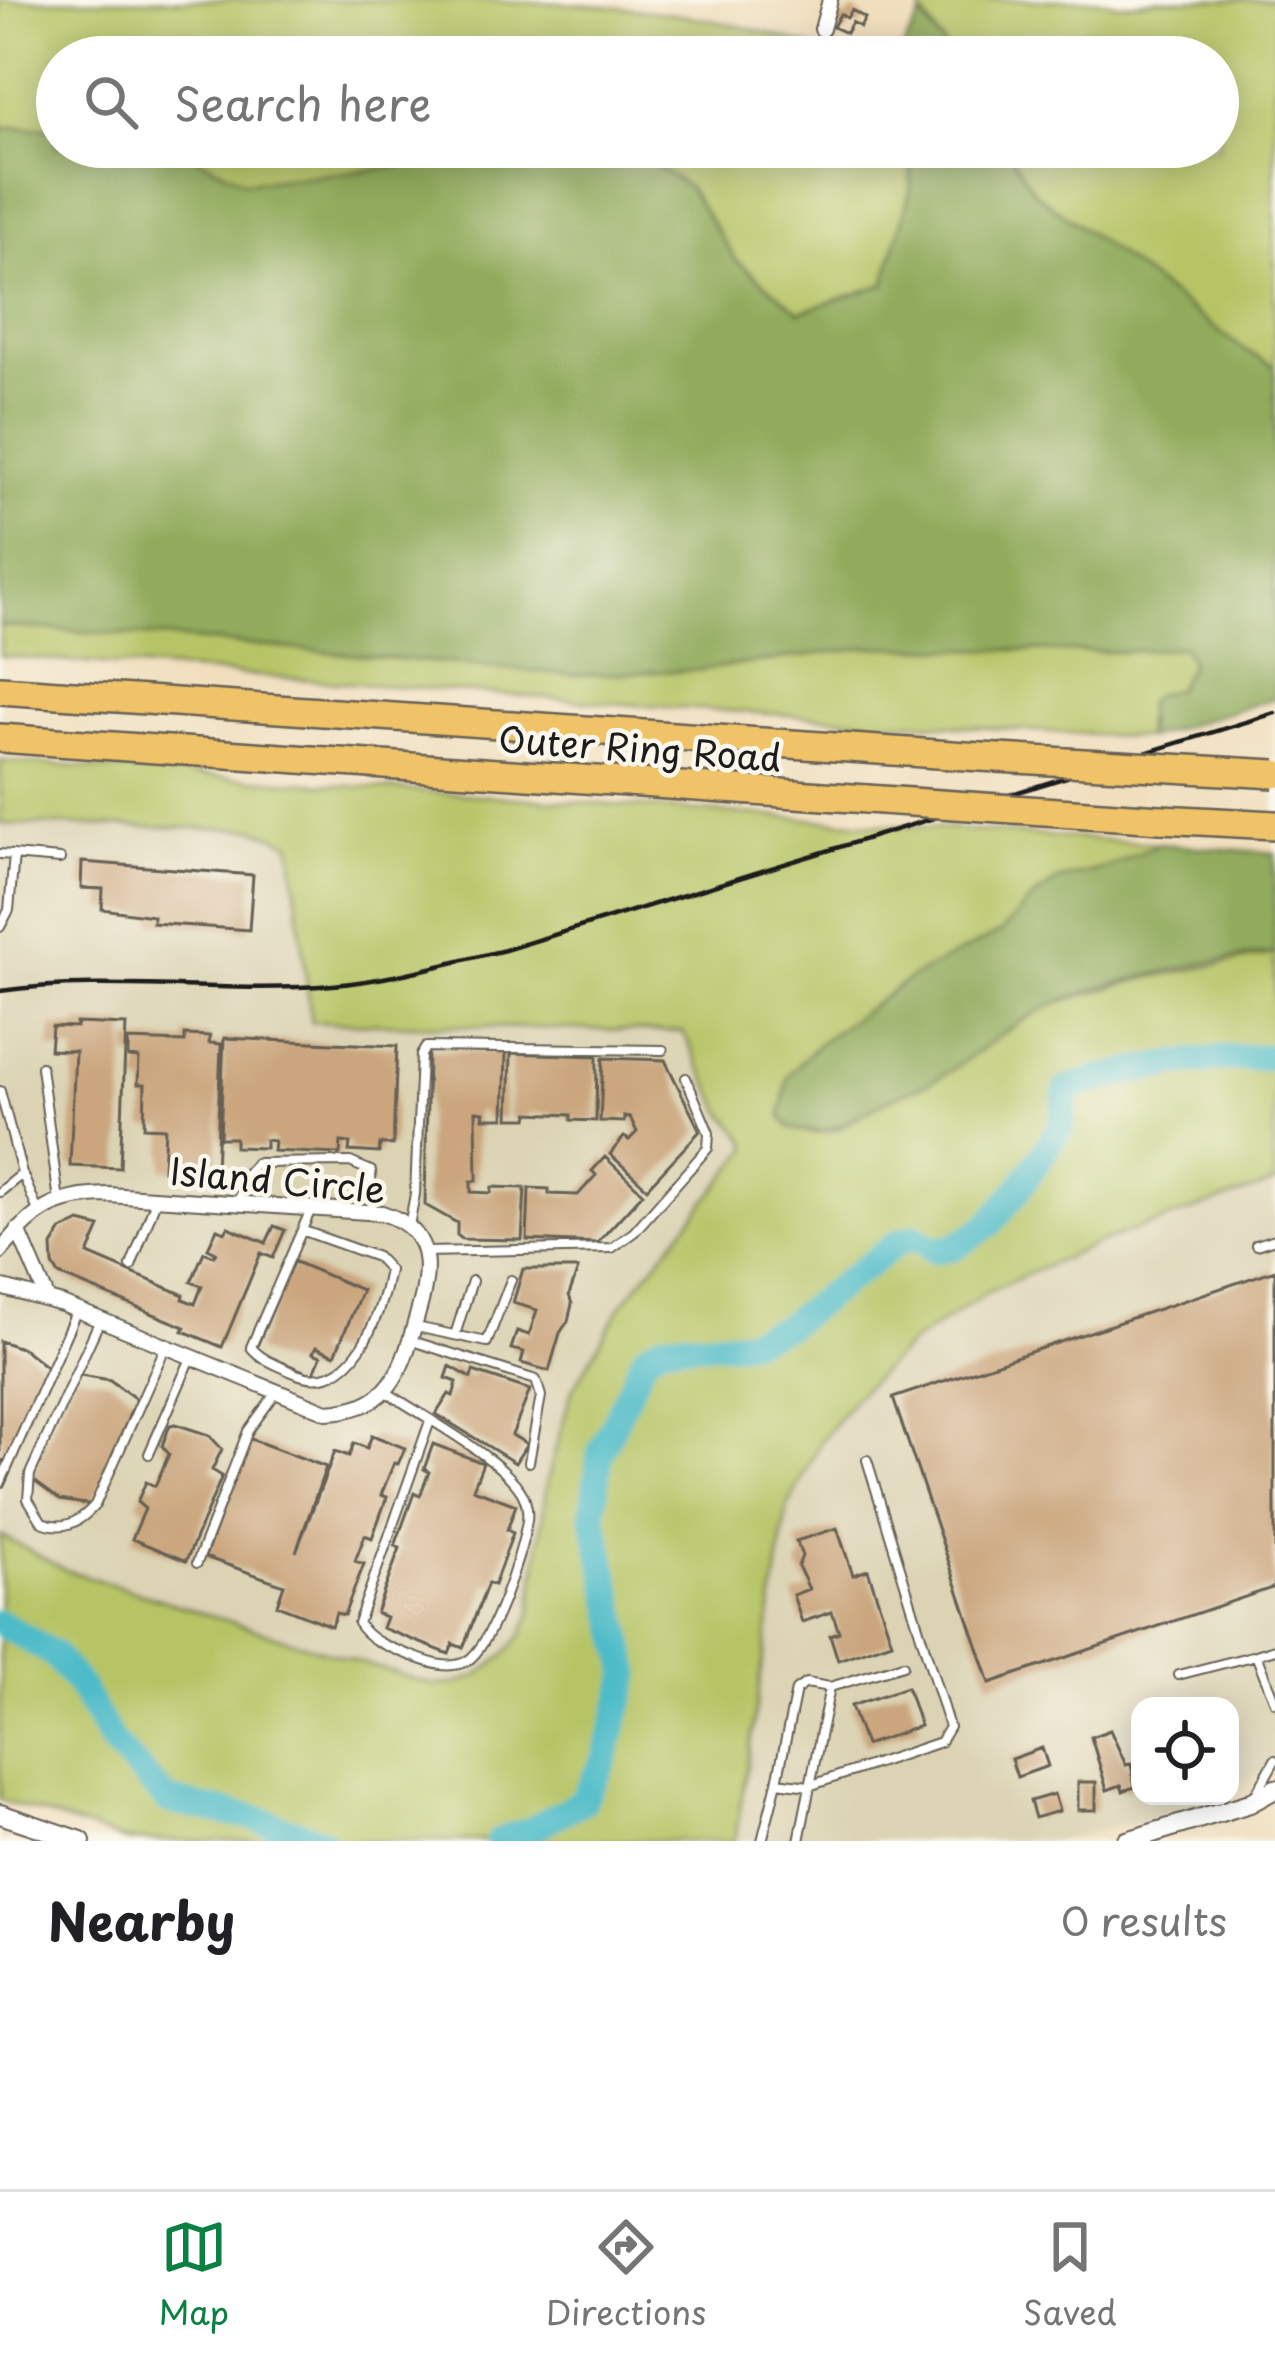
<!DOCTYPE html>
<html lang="en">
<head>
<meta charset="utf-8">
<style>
  :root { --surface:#fff; --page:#f6f6f6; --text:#202124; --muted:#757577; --line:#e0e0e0; --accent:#0b8043 }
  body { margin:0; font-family:"Playpen Sans",sans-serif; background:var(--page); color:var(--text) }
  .controls { position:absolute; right:36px; bottom:36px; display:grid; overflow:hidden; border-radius:24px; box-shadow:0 6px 30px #0003 }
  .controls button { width:108px; height:108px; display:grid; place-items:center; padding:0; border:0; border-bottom:3px solid var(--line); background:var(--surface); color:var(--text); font:60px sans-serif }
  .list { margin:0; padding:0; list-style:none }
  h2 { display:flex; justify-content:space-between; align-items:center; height:156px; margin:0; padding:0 48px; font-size:51px }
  h2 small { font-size:39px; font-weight:400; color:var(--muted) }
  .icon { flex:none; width:66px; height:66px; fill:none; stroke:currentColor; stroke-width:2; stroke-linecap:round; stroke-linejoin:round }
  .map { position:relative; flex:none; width:1275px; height:1841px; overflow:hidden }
  .search { position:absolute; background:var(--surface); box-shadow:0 6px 30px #0003; left:36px; right:36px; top:36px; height:132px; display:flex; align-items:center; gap:30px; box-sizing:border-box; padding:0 42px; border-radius:66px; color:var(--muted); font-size:45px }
  .sheet { height:348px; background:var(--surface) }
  nav { display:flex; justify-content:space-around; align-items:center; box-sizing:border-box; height:168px; border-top:3px solid var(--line); background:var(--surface); font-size:33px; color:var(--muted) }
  nav a { display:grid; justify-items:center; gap:6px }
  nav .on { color:var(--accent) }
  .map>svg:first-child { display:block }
</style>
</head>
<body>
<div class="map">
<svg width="1275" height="1841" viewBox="0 0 1275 1841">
  <rect width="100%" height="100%" fill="#fbf7ec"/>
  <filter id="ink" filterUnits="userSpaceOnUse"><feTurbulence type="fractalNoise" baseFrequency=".00833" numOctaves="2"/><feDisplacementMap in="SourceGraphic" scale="24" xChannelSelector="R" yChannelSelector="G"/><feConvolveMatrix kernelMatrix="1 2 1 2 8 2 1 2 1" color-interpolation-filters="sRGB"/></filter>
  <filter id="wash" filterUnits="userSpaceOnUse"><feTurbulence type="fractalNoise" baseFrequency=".004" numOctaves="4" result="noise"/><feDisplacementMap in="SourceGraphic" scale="48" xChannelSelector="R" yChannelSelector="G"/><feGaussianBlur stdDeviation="2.7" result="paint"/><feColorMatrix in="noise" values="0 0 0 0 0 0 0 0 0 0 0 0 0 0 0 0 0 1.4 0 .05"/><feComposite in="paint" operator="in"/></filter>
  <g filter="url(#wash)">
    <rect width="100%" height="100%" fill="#f0debd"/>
    <!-- built -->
    <path fill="#dcd3b4" d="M0,824L271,832L291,843L295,853L301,953L311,1022L684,1032L724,1114L745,1138L749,1149L621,1306L571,1393L547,1481L531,1613L522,1635L503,1657L477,1676L455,1684L433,1685L66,1570L0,1535Z
      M1275,1183V1765L1230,1791V1706H1140V1796H1220L1177,1813L1057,1841H735L787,1509L819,1444L854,1398L910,1344L988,1292L1103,1241Z"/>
    <!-- green -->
    <path fill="#b7c466" stroke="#6a7041" stroke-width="3" d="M0,0C128,0 257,0 385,0C526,0 707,0 834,57H57V128L0,127Z
      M914,0H1103L1119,5L1157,0H1275V367L1240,347L1034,192L1005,147H1218V57H952Z
      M175,147H504L374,170L246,182Z
      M628,147H911V188L885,284L800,313L737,262L688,187Z
      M0,626L163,637L575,675L699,670L868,647L1124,652L1184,647L1191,663L1177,688L1154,695L1144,723L1146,738L665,707L0,656Z
      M0,761L1160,844L1103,869L1058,880L1031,900L1001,932L912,977L781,1116L790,1128L813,1133L836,1130L882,1102L938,1078L1016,1024L1055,1003L1147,978L1275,954V1183L1103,1241L988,1292L910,1344L854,1398L819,1444L787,1509L735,1841H126L0,1800V1535L66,1570L433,1685L455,1684L477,1676L503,1657L522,1635L531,1613L547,1481L571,1393L621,1306L749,1148L745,1138L724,1114L683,1032L311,1022L291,843L255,829L0,824Z"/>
    <!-- forest -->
    <path fill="#91aa5b" stroke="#56633c" stroke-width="3" d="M921,16L952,57H898Z
      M0,128H57V147H175L247,182L374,170L504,147H628L688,187L737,261L800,312L885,284L911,188V147H1005L1034,192L1240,347L1275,367V698L1147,738L1146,703L1154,695L1177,688L1191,663L1184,647L1124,652L868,647L699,670L575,675L163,637L0,626Z
      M1160,844L1275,853V954C1222,957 1098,983 1050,1006C1011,1024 979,1053 942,1076C924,1087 902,1092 883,1102C846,1121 834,1139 790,1128L781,1116L788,1076L818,1044L912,977L1001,932L1031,900L1058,880L1103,869Z"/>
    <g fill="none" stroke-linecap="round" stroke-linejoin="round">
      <!-- river -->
      <path stroke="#4ebbc8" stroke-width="27" d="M0,1623L53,1654L80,1687L113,1744L168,1801L254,1818L323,1841
        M499,1841L529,1830L583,1801L605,1759L629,1674L593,1514L600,1453L645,1355L664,1344L742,1342L785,1327L900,1241L916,1237L933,1250L955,1247L989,1225L1019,1189L1061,1127L1067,1089C1134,1067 1204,1057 1275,1057"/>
    </g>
    <g id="blocks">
      <!-- building -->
      <path fill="#caa57d" d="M852,10L865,18L860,27L852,22L846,33L833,27L840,14L847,18Z
        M82,862L253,875L249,930L153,923V916L102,909L103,889L81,888Z
        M76,1023L126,1025L120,1168L70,1166L75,1051L50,1050L52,1026L76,1027Z
        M185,1035L210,1036L209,1043L221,1044L216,1172L163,1170L165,1128L144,1127L145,1084H138L139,1058L128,1057V1040L185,1042Z
        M224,1038L397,1046L393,1145L380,1144L379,1153L349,1151L350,1143L341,1142L340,1154L273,1151L274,1141L265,1140V1148L235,1147V1138H220Z
        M428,1050L506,1053L504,1118H483L484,1112L476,1111L477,1181H471V1192L491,1193L492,1187L525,1188L522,1240L462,1239L457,1235V1223L425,1205Z
        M511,1053L597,1056L596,1121L571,1120V1115L529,1113L528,1118H509Z
        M603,1058L665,1060L700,1131L647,1188L610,1154L624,1137L629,1140L637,1132L630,1117L624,1116V1122L600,1121Z
        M605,1157L643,1193L597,1243L527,1240L529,1188L549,1189V1194L578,1195L596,1175L592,1171Z
        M80,1222L100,1227L88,1254L184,1295L183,1299L195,1304L202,1286L191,1282L204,1252L214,1256L216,1252L208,1248L217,1229L225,1232L228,1227L266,1243L274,1226L285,1230L273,1258L261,1253L222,1347L183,1331L185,1327L59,1275L53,1265L52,1246L62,1230Z
        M293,1261L362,1290L335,1355L316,1347L313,1353L321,1356L313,1375L255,1351Z
        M523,1269H578L569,1295L572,1304L568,1321L560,1333L549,1371L521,1363L524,1352L511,1349L517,1331L529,1335L537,1310L513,1303Z
        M1275,1270V1587L990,1683L893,1398Z
        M0,1341L24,1349L48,1368L9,1460L0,1461Z
        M450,1366L471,1378L473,1371L530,1390L512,1435L527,1444L515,1463L436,1414L449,1394L453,1396L457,1382L446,1378Z
        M74,1374L110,1380L136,1399L92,1505L60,1500L30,1478Z
        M175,1424L209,1435L222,1449L212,1470L222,1476L186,1561L132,1539L145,1509L137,1502L146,1482L155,1486L169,1454L162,1446L170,1425Z
        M372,1435L405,1448L398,1464L394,1463L381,1495L387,1497L372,1538L365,1535L355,1561L364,1564L344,1615L336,1613L331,1626L277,1605L284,1585L205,1557L248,1438L326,1467L296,1552L335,1451L349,1456L354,1443L367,1448Z
        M433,1444L483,1463L473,1489L516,1505L507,1530L513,1533L494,1585L488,1583L463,1648L453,1644L449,1654L382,1628L386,1617L376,1613L400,1548L395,1546L414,1493L420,1496L429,1472L424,1469Z
        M837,1528L853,1575L868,1570L892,1642L838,1660L830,1635L839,1632L832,1612L802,1622L793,1595L809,1589L798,1566L802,1556L796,1541Z
        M907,1687L920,1726L865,1745L851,1706Z
        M1110,1730L1126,1765L1131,1764L1135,1787L1123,1791L1121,1785L1107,1790L1091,1737Z
        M1042,1748L1048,1766L1017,1777L1011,1759Z
        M1078,1782H1096V1810H1078Z
        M1054,1794L1059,1811L1035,1818L1030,1801Z"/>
    </g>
  </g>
  <g filter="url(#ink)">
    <use href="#blocks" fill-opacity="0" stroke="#666054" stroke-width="3"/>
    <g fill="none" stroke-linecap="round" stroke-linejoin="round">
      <defs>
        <path id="service" d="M0,854L60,859
          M0,927L9,910L14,855
          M41,1067L59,1201
          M0,1091L22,1173L38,1211
          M0,1192L22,1174
          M239,1202L244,1177L256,1163L350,1162L371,1171L372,1210
          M409,1226L415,1194L421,1055L426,1047L663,1050
          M304,1231L377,1257L389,1270C381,1316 352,1400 292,1372C278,1365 261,1360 251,1347L312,1207
          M1256,1245L1275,1239
          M425,1252L612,1248L634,1232L708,1148L709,1133L686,1078
          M131,1266L156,1200
          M100,1320L30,1474L28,1499L42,1522C64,1531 80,1522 95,1505L165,1348
          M416,1327L487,1342L511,1280
          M455,1335L472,1281
          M412,1341L536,1380L541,1396L529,1462
          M385,1391C419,1414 499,1457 520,1490C527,1500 529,1514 526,1526C521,1555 492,1646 467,1661C446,1672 424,1660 404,1653C386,1646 369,1640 358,1623L430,1421
          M149,1454L191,1358
          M0,1484L76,1312
          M197,1563L248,1431L275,1394
          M1256,1655L1275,1649
          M1178,1675L1256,1655L1275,1702
          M830,1687L903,1665
          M777,1782L796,1690L806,1683L830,1687L799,1841
          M1257,1792L1275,1760
          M762,1841L777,1782L809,1786L940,1742L949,1727L867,1460"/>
        <path id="minor" d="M822,29L830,0
          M18,1230L48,1300
          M0,1252C35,1210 53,1196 108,1195L382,1213C443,1232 427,1283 413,1330C408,1349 400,1374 386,1389C371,1406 348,1411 327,1412L62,1304L0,1287"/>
        <path id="tertiary" d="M0,1814L81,1841
          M1127,1841L1250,1803L1275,1789"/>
        <path id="motorway" d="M0,690L981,757
          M0,738L867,799
          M1161,819L1275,825"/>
      </defs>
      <!-- service casing -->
      <use href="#service" stroke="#666054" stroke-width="12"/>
      <!-- minor casing -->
      <use href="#minor" stroke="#666054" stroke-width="18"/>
      <!-- tertiary casing -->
      <use href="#tertiary" stroke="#666054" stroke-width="22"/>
      <!-- motorway casing -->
      <use href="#motorway" stroke="#666054" stroke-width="32"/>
      <!-- service -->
      <use href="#service" stroke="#fff" stroke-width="8"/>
      <!-- minor -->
      <use href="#minor" stroke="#fff" stroke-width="14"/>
      <!-- tertiary -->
      <use href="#tertiary" stroke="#fff" stroke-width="18"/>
      <!-- motorway -->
      <use href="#motorway" stroke="#f1c369" stroke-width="27"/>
      <!-- rail -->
      <path stroke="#1c1c1c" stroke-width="4.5" d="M0,991C111,976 222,994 333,985C391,980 449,963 505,950L1275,713"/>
      <defs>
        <path id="motorway-bridge" d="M981,757L1275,774
          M867,799L1161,819"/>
      </defs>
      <!-- motorway-bridge casing -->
      <use href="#motorway-bridge" stroke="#666054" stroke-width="32" stroke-linecap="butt"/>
      <!-- motorway-bridge -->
      <use href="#motorway-bridge" stroke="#f1c369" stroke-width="27"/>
    </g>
  </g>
  <g text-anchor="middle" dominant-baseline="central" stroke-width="9" stroke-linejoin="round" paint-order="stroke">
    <!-- street labels -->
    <g font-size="36" fill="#1c1c1c" stroke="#fbf7ec">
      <text transform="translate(640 747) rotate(4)">Outer Ring Road</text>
      <text transform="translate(278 1179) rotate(5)">Island Circle</text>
    </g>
  </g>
</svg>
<div class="controls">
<button><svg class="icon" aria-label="locate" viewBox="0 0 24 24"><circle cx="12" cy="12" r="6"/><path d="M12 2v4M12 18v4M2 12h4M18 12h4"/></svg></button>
</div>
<div class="search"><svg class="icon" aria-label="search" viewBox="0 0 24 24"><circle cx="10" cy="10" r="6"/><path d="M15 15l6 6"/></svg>Search here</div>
</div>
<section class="sheet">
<h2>Nearby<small>0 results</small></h2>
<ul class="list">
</ul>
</section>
<nav>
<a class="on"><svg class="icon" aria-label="map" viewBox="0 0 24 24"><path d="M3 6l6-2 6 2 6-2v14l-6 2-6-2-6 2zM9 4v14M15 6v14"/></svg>Map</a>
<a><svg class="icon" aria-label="directions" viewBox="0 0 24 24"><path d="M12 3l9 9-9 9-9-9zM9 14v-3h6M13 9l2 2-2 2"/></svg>Directions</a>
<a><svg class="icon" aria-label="saved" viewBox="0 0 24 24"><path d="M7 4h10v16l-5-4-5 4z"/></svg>Saved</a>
</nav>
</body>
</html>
